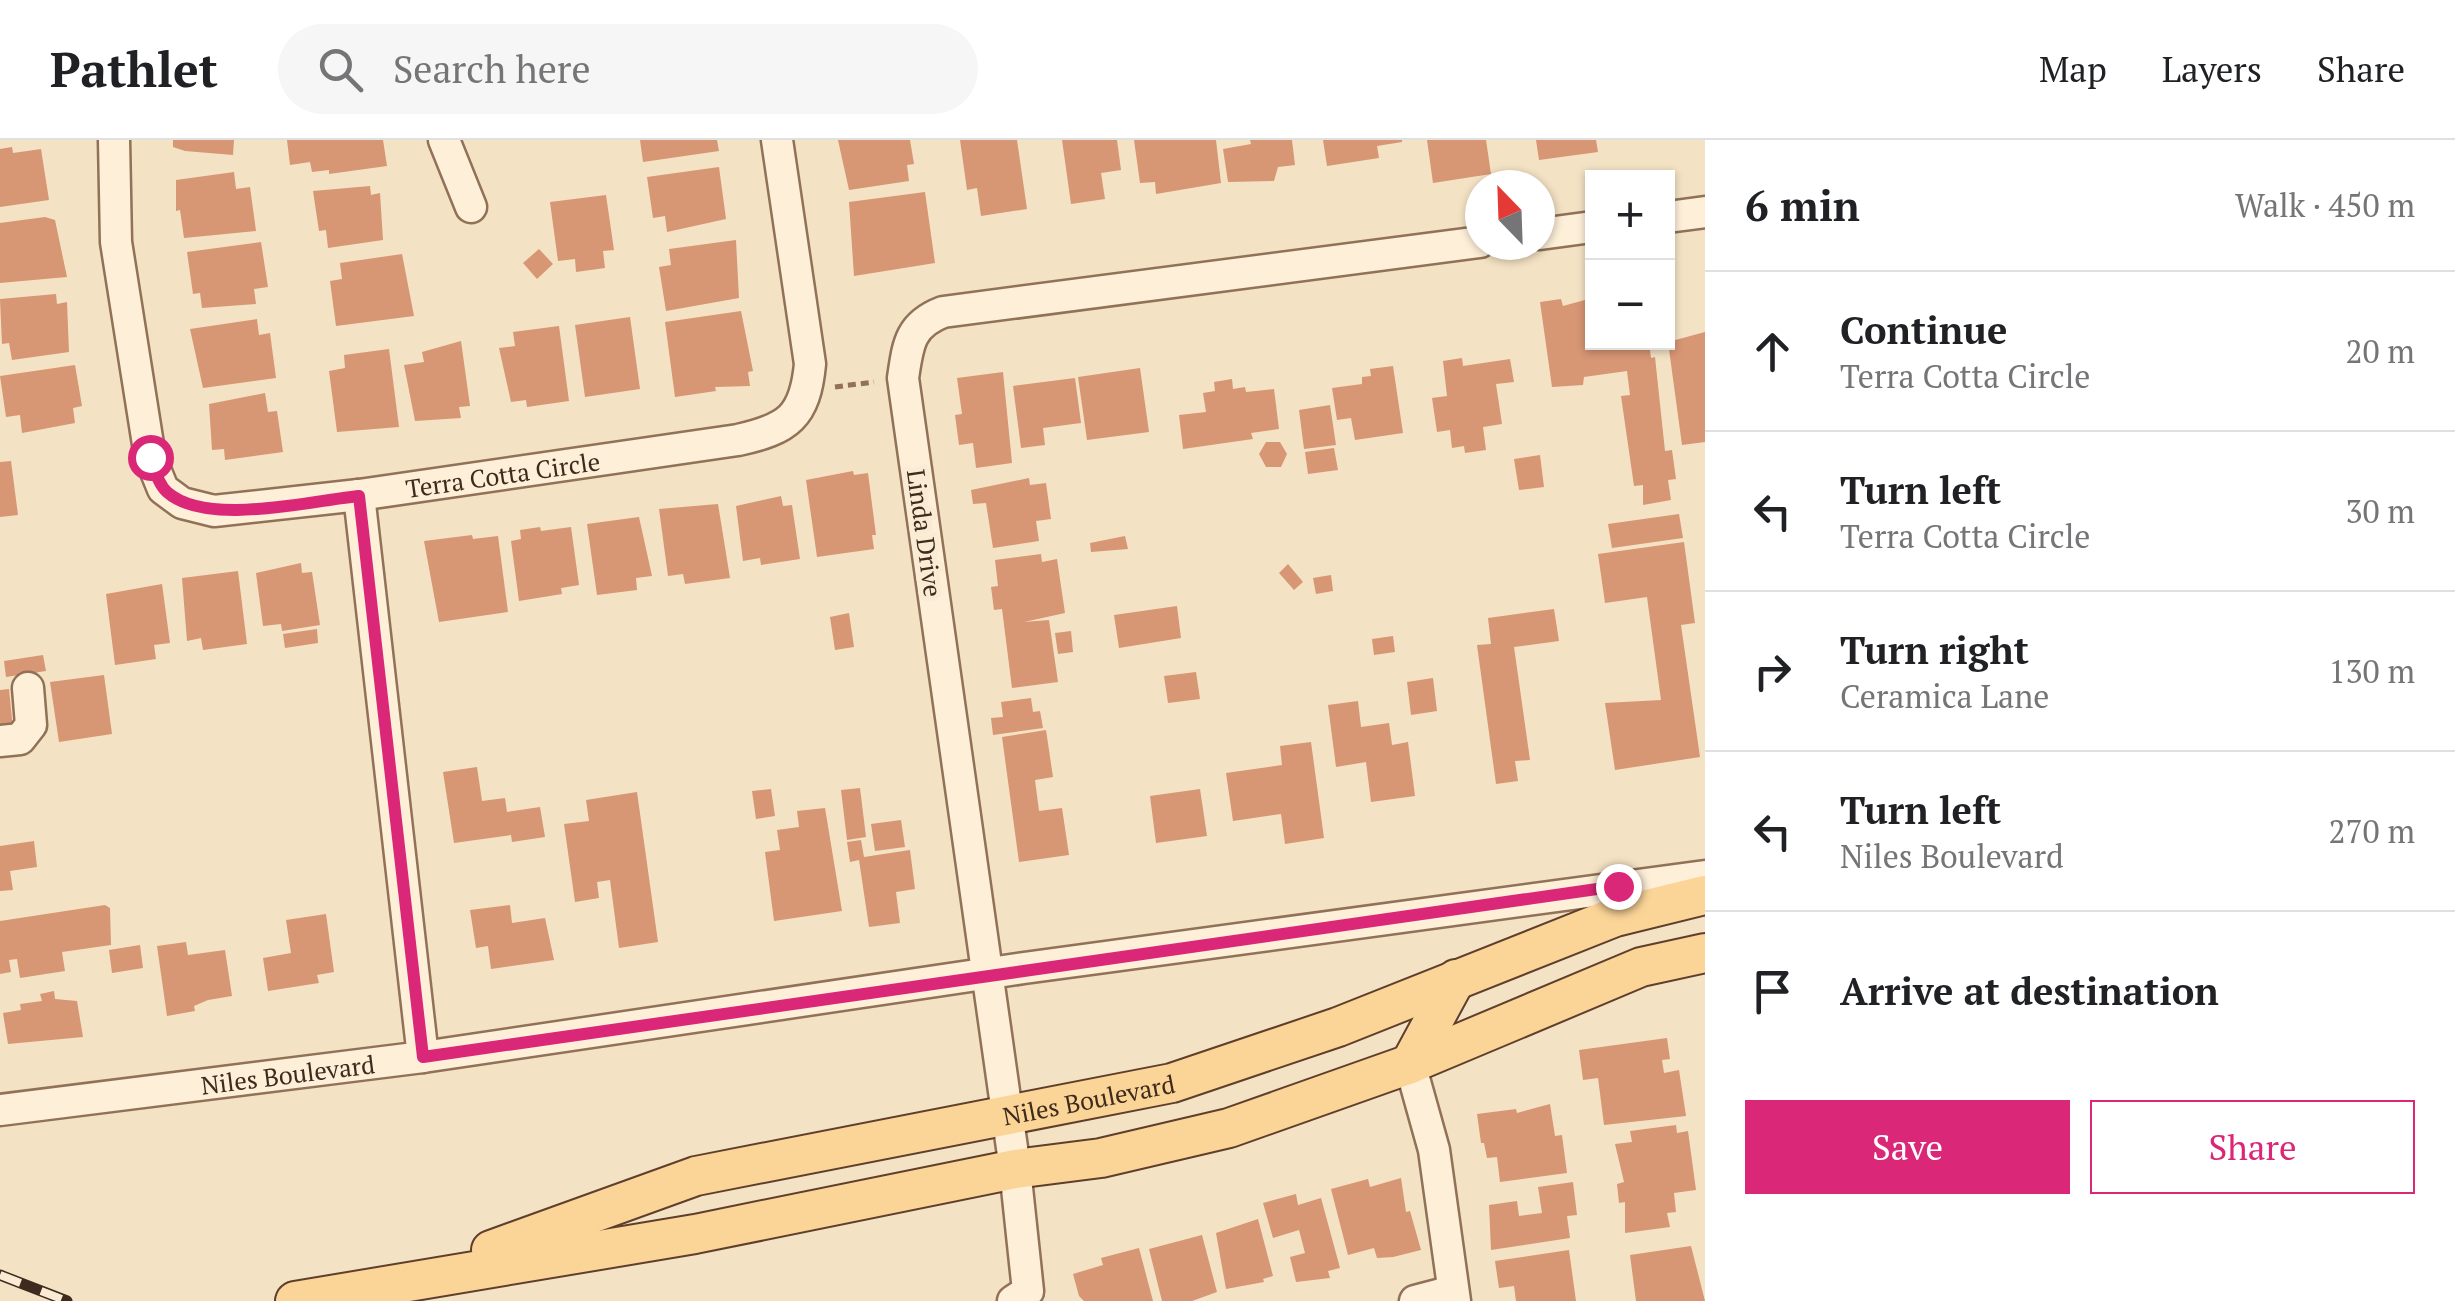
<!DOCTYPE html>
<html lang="en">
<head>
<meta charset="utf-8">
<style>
  :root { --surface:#fff; --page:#f6f6f6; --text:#202124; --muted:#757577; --line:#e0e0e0; --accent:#db2777 }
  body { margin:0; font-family:"PT Serif",serif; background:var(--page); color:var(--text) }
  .controls { position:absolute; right:30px; top:30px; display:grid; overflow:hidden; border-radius:0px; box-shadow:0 2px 8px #0004 }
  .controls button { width:90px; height:90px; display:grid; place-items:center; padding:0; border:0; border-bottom:2px solid var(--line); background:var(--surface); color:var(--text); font:50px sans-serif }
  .compass { position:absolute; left:1465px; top:30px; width:90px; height:90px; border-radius:50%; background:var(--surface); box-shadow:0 2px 8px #0004; rotate:337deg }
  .stop { position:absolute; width:30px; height:30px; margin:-22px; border:8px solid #db2777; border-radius:50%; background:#fff }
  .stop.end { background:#db2777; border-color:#fff; box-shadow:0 2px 10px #0008 }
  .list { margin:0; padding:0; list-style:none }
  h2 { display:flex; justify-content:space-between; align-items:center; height:130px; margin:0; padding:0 40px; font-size:42px }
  h2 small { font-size:32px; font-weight:400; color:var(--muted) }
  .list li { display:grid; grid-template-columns:65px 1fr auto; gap:30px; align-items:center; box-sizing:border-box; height:160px; padding:0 40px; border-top:2px solid var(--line) }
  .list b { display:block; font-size:38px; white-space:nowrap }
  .list p { margin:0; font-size:32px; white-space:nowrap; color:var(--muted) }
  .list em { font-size:32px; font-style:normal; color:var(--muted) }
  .actions { display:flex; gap:20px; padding:30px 40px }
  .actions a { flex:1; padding:22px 0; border:2px solid var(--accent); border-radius:0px; text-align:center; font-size:35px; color:var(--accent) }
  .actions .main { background:var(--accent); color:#fff }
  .icon { flex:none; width:55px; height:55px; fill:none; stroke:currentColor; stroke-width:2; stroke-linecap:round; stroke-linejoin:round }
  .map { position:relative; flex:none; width:1705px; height:1161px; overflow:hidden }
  header { display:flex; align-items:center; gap:60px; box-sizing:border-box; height:140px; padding:0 50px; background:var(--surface); border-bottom:2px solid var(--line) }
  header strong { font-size:48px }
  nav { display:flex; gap:55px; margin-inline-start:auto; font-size:35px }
  .search { width:700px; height:90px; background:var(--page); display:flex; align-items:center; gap:25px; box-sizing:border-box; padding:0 35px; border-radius:55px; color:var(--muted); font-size:38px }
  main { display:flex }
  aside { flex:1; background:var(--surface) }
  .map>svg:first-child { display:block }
</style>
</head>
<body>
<header>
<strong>Pathlet</strong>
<div class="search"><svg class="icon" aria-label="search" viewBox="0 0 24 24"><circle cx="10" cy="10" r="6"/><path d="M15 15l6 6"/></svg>Search here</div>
<nav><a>Map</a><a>Layers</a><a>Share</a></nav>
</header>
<main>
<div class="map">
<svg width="1705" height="1161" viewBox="0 0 1705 1161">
  <rect width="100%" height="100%" fill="#f4e2c4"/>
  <!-- building -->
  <path fill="#d79674" d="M173,0H234L233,15L185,11L173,7Z
    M287,0H383L387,26L329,34V30L312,32L310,22L290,25Z
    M640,0H717L719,11L643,22Z
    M838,0H910L914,24L907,25L909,41L849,50Z
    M960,0H1017L1027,69L981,76L977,48L967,50Z
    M1062,0H1117L1121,30L1101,33L1105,59L1071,64Z
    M1134,0H1216L1221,43L1156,54L1155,42L1140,43Z
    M1250,0H1292L1295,25L1278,27L1274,41L1228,42L1223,9L1251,4Z
    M1323,0H1402V2L1377,6L1379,18L1327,26Z
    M1427,0H1486L1491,34L1433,43Z
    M1536,0H1596L1598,12L1539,20Z
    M12,7L13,13L41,9L49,60L0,67V9Z
    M719,27L726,79L667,92L665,76L653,78L647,37Z
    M234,32L236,49L250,47L256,91L184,98L180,70L176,71V40Z
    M370,46L371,55L380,53L383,100L328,108L326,90L319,91L313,51Z
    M925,52L935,123L854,136L849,62Z
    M606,55L614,110L603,111L605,128L576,132L575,119L558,121L550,62Z
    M45,77L55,80L67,137L0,143V83Z
    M736,100L739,158L666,171L659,127L671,125L669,109Z
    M261,102L268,147L254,149L256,164L202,168L200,153L193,154L187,112Z
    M539,109L553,124L537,139L523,123Z
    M402,114L414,176L336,186L330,141L342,139L340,123Z
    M56,154L57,164L67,162L69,212L12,220L9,203L2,204L0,159Z
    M1592,158V202H1649L1651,218L1655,217L1665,311L1672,310L1676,339L1668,340L1671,360L1643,365V345L1634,346L1621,256L1630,255L1627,231L1584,237L1583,245L1552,247L1540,162L1561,159L1563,166Z
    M741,171L753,231L748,232L750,246L715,247L716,251L675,257L665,182Z
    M630,177L640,249L585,257L575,185Z
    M257,179L259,195L270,193L276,238L203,248L190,189Z
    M559,186L569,261L527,267L526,260L511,262L499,208L515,206L513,192Z
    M1705,192V302L1682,305L1668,202Z
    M461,201L470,266L459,267L461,278L415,281L404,225L424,222L422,212Z
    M389,209L399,287L337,292L329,231L345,228L344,215Z
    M1462,218L1463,226L1510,219L1514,242L1496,244L1502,284L1483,287L1486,310L1465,313L1464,306L1452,308L1450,290L1437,292L1432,258L1447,256L1443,221Z
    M75,225L82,266L73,268L75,283L22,293L20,275L6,277L0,236Z
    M1393,226L1403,293L1355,300L1351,278L1337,280L1332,248L1362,244V237L1371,236L1370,229Z
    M1140,228L1149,292L1087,300L1078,237Z
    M1003,232L1012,323L976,328L973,303L959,305L955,275L962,274L957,238Z
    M1075,238L1081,283L1043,288L1045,305L1021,308L1013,246Z
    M1232,239L1233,249L1245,247L1246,252L1274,249L1279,289L1251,293L1253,299L1183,309L1179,275L1206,272L1203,253L1215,251L1214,242Z
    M265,253L268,272L277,271L283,312L225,320L224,309L212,310L209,264Z
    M1330,265L1336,305L1304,309L1299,270Z
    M1266,302H1280L1287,314L1281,327H1266L1259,314Z
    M1334,308L1338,330L1308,334L1305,312Z
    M1540,315L1544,347L1519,350L1514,319Z
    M11,321L18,375L0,377V322Z
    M853,331L854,335L868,333L876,395H872L874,409L817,417L806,340Z
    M1029,338L1030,345L1046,343L1051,379L1036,381L1039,401L993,408L986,363L973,364L971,350Z
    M781,356L783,366L792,365L800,419L761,425L760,418L743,421L736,366Z
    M718,364L730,438L685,444L683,434L668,436L659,369Z
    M1679,374L1683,398L1612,408L1608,384Z
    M639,377L652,436L636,438L637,450L597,455L587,384Z
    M540,387L541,391L571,387L579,445L561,448L562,454L519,461L511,401L521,399L520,390Z
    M472,395L473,399L498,396L508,472L439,482L424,401Z
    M1125,396L1128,409L1091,412L1090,403Z
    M1684,402L1695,483L1681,485L1700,617L1615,630L1605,563L1661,560L1647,457L1605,463L1598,414Z
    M1041,414L1042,422L1057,419L1065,473L1024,482L1049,480L1058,542L1012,548L1002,469L994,470L991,447L998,446L995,420Z
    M301,423L302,433L312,432L320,485L282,491L281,484L263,486L256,433Z
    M1288,424L1303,442L1294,450L1279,433Z
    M238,431L247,504L203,510L201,498L187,501L182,438Z
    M1331,435L1333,451L1316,454L1313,438Z
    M162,444L170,503L154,505L156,519L115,525L106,454Z
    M1177,466L1181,498L1119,508L1114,475Z
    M1554,469L1559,501L1514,507L1530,620L1515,621L1518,641L1496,644L1477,505L1491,504L1488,478Z
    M849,473L854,507L835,510L830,477Z
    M317,489L318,503L285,508L283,494Z
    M1071,491L1073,512L1058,514L1055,493Z
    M1393,496L1395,512L1374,515L1372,499Z
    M43,515L46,531L6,537L4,521Z
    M1196,532L1200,559L1168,563L1164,536Z
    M104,535L112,594L59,602L50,542Z
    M1433,538L1437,571L1411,575L1407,542Z
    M9,549L13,589L0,591V550Z
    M1031,558L1033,572L1040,571L1043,588L993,595L991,578L1003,577L1001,562Z
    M1358,561L1361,587L1389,583L1392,605L1408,602L1415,656L1371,662L1366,622L1336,627L1328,565Z
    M1046,590L1053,637L1035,640L1039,671L1062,668L1069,715L1019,722L1002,597Z
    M1311,602L1324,698L1285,704L1281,674L1233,681L1226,633L1282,625L1280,606Z
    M477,627L482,661L505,658L507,672L540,667L545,697L512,702L511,695L454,703L443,632Z
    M860,648L866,697L847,700L841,650Z
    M771,649L775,676L756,679L752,651Z
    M1200,649L1207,696L1156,703L1150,656Z
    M637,652L658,802L619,808L610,740L597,742L599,758L575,762L564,684L589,681L586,660Z
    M825,668L842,771L774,781L765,712L780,710L777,690L799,687L797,671Z
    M901,680L905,707L875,711L871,684Z
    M861,700L864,717L910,710L915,749L896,752L900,783L869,787L859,720L850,722L847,702Z
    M34,701L37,727L10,731L13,750L0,751V706Z
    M105,765L110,768L111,805L62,812L65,831L20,838L17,819L9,820L11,832L0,834V781Z
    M510,765L512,783L545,778L554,820L491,829L488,806L476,808L470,770Z
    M326,774L334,832L317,835L319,843L268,851L263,818L291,813L286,780Z
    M186,802L188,815L225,810L232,856L208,860L194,866L195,871L167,876L157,806Z
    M140,805L143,828L112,833L109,810Z
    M54,851L55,859L77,861L83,897L8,904L3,873L21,870L20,864L42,861L40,854Z
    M1667,898L1670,919L1662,920L1664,933L1679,930L1686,976L1604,985L1598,938L1583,940L1579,910Z
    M1550,964L1555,996L1562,995L1567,1033L1500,1042L1497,1017L1487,1018L1484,1003H1481L1477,974L1516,969L1517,973Z
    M1676,985L1677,993L1688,991L1696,1050L1674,1053L1676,1072L1667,1073L1670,1087L1625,1093V1062L1619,1063L1617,1044L1624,1042L1615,1004L1632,1002L1630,991Z
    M1401,1038L1406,1072L1410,1071L1421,1110L1393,1117L1377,1118L1374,1108L1348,1115L1331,1049L1368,1039L1370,1047Z
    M1573,1042L1577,1075L1567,1076L1570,1098L1491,1110L1489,1065L1517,1061L1519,1076L1542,1073L1538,1047Z
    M1296,1054L1298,1065L1321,1058L1340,1128L1328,1131L1330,1138L1296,1142L1290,1117L1305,1113L1299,1090L1273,1098L1263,1063Z
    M1258,1079L1273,1136L1263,1139L1264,1142L1226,1149L1216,1093Z
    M1202,1095L1217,1152L1192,1161H1162L1149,1109Z
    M1691,1106L1705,1161H1636L1630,1115Z
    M1139,1108L1153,1161H1084L1079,1156L1073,1134L1103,1125L1101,1118Z
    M1569,1110L1576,1161H1516L1514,1146L1499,1148L1495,1121Z"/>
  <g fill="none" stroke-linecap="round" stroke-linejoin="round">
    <defs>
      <g id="minor">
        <path id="s1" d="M114,0L116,102L150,317L163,349L182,363L214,371L359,355L738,300C788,289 805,277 810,224L777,0"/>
        <path d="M444,0L471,67"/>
        <path d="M1668,77L1705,72"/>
        <path d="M1540,94L1592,87"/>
        <path d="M359,355L423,917"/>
        <path d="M0,601L20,599L31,585L28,548"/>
        <path d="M1410,924L1434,1010L1455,1161"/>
        <path id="s2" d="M0,970L423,917L1024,828L1705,736"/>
        <path d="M1013,1161L1028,1151L1015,1029L903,238C908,205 909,185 943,172L1480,102"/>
        <path d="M1415,1161L1453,1151"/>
      </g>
      <g id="major">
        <path d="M1410,924L1456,839"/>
        <path id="s3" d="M491,1110L696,1036L1172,943L1338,887L1615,777L1705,755"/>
        <path d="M295,1161L695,1094L1015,1029L1101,1018L1229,988L1410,924L1641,827L1705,813"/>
      </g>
    </defs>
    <!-- minor casing -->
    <use href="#minor" stroke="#917157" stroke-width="35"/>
    <!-- major casing -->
    <use href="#major" stroke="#5f3f2c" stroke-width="42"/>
    <!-- path -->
    <path stroke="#917157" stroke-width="5" stroke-dasharray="8 5" stroke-linecap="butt" d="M835,247L874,242"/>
    <!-- minor -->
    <use href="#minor" stroke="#fdefd8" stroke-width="30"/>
    <!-- major -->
    <use href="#major" stroke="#fbd497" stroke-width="38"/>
    <defs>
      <path id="rail" d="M0,1135L67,1161"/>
    </defs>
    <!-- rail casing -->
    <use href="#rail" stroke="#3f2b1d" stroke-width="11"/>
    <!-- rail -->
    <use href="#rail" stroke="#faecd4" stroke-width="8" stroke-dasharray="22" stroke-linecap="butt"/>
  </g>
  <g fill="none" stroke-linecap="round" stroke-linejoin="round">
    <!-- route -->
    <path stroke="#db2777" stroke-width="12" d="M150,317C154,328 158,344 167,352C206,387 309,361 359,356L423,917L1618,746"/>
  </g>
  <g text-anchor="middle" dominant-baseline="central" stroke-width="10" stroke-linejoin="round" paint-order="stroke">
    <!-- street labels -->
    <g font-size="25" fill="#3f2b1d" stroke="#faecd4">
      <text stroke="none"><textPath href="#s1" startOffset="702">Terra Cotta Circle</textPath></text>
      <text transform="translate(925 393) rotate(82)">Linda Drive</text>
      <text stroke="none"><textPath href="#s2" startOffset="290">Niles Boulevard</textPath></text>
      <text stroke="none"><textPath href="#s3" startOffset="618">Niles Boulevard</textPath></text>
    </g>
  </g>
</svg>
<div class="controls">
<button>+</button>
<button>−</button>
</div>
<svg class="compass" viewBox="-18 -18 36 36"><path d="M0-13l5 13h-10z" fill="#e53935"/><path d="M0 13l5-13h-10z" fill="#757577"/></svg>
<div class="stop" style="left:150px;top:317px"></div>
<div class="stop end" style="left:1618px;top:746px"></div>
</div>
<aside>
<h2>6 min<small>Walk · 450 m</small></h2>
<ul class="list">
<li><svg class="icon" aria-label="ahead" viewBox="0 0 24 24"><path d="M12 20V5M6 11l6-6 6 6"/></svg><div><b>Continue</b><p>Terra Cotta Circle</p></div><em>20 m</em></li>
<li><svg class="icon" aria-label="left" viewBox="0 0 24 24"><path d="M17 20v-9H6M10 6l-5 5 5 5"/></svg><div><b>Turn left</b><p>Terra Cotta Circle</p></div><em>30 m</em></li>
<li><svg class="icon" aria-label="right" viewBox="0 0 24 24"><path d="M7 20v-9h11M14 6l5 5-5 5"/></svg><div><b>Turn right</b><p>Ceramica Lane</p></div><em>130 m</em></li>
<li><svg class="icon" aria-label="left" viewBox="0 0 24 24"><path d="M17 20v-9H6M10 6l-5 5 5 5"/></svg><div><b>Turn left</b><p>Niles Boulevard</p></div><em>270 m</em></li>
<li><svg class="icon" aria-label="arrive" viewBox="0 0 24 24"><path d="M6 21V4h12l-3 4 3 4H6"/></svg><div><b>Arrive at destination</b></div></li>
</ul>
<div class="actions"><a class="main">Save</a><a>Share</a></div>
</aside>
</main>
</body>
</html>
